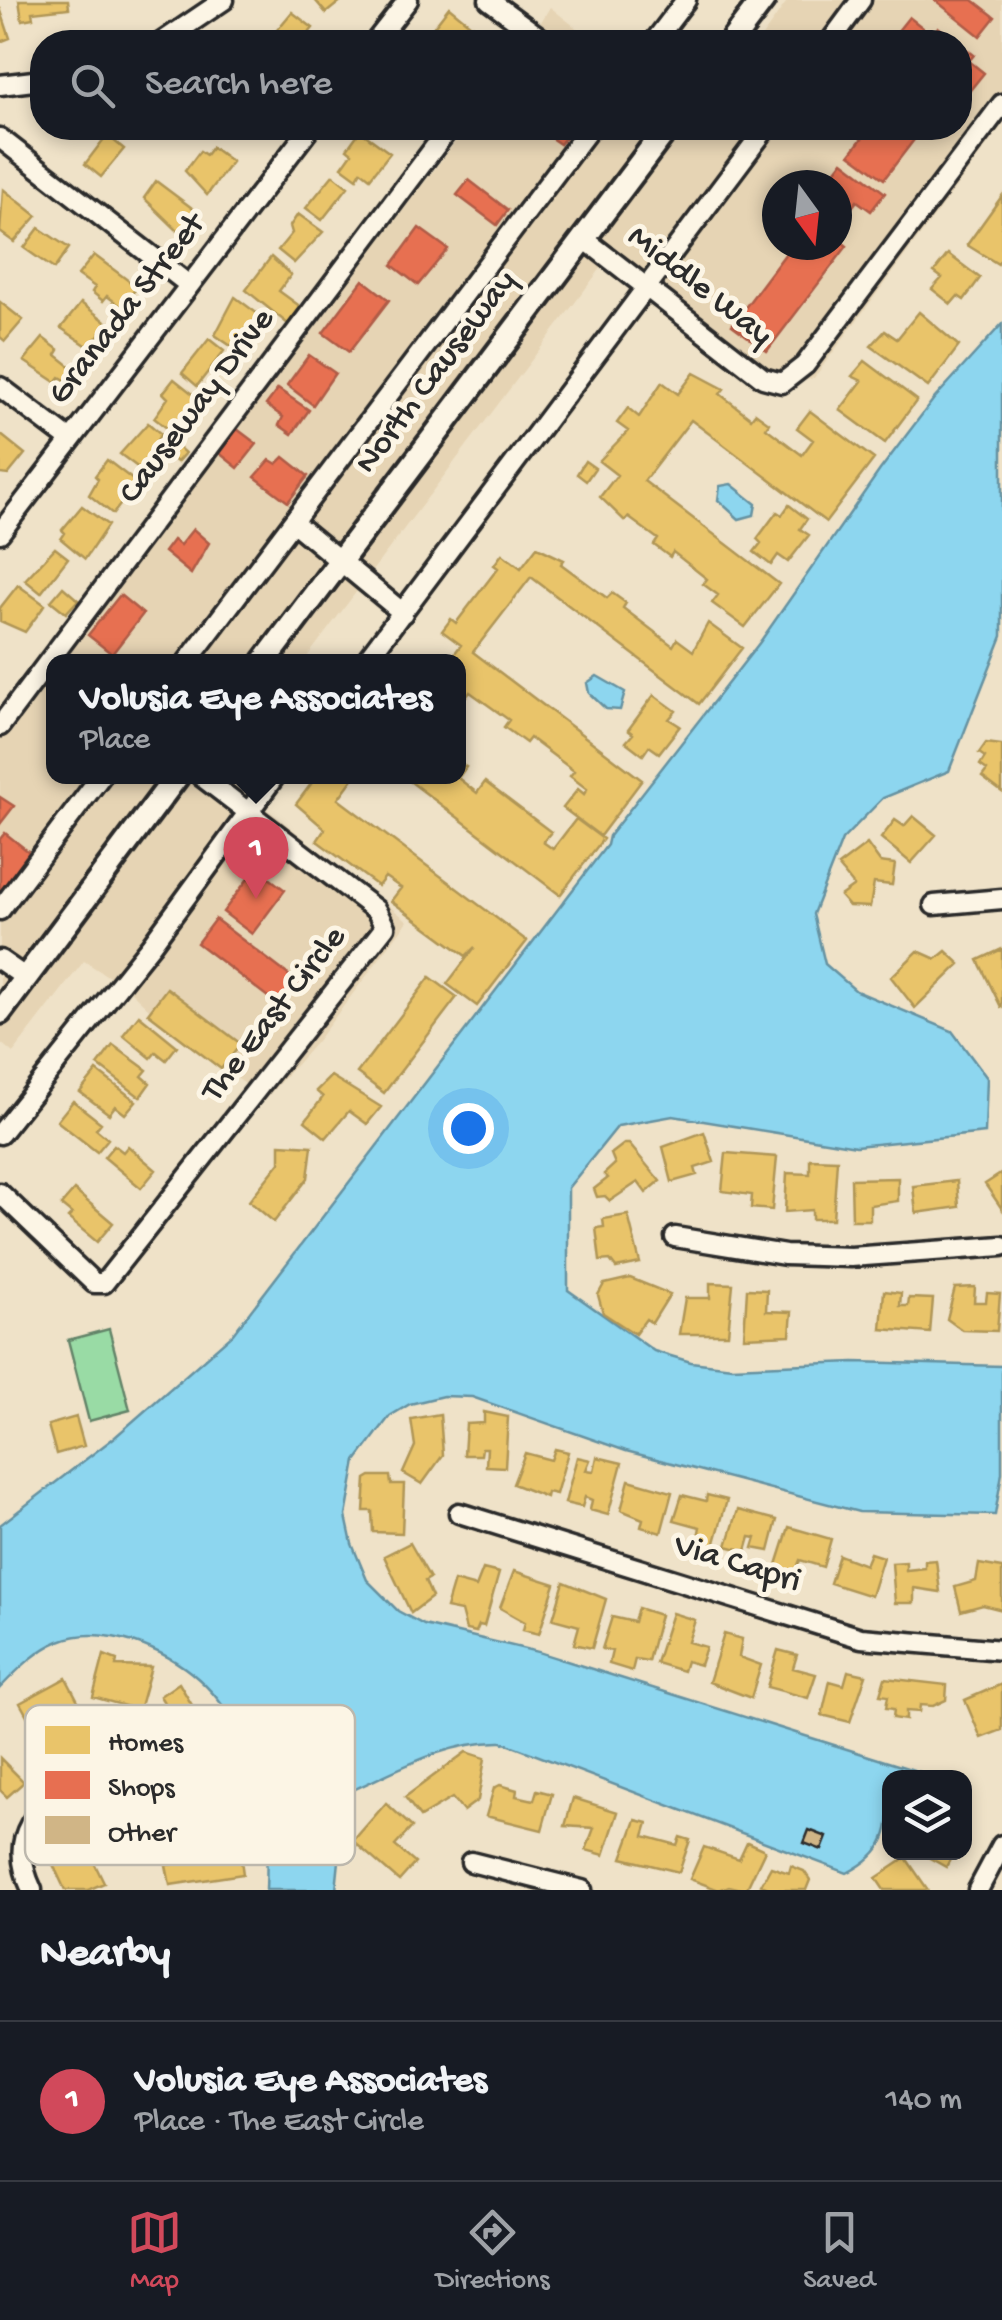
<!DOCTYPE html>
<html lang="en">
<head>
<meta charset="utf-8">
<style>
  :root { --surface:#171b24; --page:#20242c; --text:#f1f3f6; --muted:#9ea1a6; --line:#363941; --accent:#d1495b }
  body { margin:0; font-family:"Gochi Hand",sans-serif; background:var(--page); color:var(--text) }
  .controls { position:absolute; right:30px; bottom:30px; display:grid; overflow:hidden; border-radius:20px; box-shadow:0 5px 15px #0003 }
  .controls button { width:90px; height:90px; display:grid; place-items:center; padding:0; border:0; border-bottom:2px solid var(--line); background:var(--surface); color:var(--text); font:50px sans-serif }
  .compass { position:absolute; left:762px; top:170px; width:90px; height:90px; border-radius:50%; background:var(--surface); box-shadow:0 5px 15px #0003; rotate:165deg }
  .you { position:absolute; left:468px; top:1128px; width:35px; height:35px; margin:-25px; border:8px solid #fff; border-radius:50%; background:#1a73e8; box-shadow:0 0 0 15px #1a73e833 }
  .badge { display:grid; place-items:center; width:65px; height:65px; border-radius:50%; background:var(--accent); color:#fff; font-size:32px; font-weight:700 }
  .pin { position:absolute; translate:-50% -82px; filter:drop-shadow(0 2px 5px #0008) }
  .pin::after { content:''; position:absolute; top:52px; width:35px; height:30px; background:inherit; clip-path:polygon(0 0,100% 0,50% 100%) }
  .popup { position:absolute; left:46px; top:654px; width:420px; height:130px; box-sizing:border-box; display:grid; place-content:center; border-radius:20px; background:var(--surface); filter:drop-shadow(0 2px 8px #0005); font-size:32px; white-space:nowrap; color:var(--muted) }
  .popup b { font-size:38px; color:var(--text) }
  .popup::after { content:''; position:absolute; left:50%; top:100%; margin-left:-20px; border:20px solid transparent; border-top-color:var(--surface) }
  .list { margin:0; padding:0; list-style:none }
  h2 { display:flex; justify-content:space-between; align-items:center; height:130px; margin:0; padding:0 40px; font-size:42px }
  h2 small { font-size:32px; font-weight:400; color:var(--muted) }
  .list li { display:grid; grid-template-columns:65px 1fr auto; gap:30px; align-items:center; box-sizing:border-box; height:160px; padding:0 40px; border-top:2px solid var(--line) }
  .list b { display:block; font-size:38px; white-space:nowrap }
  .list p { margin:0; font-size:32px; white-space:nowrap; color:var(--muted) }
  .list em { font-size:32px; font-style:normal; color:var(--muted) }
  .icon { flex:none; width:55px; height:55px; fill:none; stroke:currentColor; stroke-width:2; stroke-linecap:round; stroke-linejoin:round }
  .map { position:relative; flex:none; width:1002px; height:1890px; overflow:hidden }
  .search { position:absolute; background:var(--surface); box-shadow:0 5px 15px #0003; left:30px; right:30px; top:30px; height:110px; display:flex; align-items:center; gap:25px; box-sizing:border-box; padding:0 35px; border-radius:40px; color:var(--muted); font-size:38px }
  .sheet { height:290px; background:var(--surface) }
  nav { display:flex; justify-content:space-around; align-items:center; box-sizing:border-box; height:140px; border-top:2px solid var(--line); background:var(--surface); font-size:28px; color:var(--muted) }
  nav a { display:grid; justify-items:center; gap:5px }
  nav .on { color:var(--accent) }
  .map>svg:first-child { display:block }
</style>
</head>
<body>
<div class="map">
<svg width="1002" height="1890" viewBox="0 0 1002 1890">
  <rect width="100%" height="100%" fill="#efe2c8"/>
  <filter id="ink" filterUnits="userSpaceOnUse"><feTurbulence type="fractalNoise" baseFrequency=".01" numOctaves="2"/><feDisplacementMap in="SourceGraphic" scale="20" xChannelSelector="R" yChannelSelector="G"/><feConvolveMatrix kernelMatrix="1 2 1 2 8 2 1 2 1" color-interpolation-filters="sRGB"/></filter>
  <g filter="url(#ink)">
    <!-- built -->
    <path fill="#e6d4b4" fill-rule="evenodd" d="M788,0H1002V125L814,378L777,388L614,251L304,661L275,662L678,128H960V42H758ZM777,185H837V245H777Z
      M550,7L594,42H529Z
      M466,128H657L253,661L57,662Z
      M53,666L54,776L167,777L0,998V738Z
      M188,777H226L408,921L317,1041L266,1098L185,1043L128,989L84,961L13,1053L0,1042V1026Z"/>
    <!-- green -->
    <path fill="#99dba5" stroke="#628368" stroke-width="2.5" d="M109,1329L130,1410L89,1421L68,1340Z"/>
    <!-- water -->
    <path fill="#8dd6ef" stroke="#6692a1" stroke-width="2.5" d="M1002,324V636L949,771L883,798L842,840L813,914L825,964L856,991L952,1031L987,1078L985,1133L856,1146L673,1116L618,1126L568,1188V1290L654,1351L691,1362L732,1367L854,1362L1002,1366V1473L995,1515L859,1512L626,1451L472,1397L443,1396L410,1404L390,1416L356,1461L346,1516L352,1544L367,1580L398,1611L424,1625L538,1652L920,1772L917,1777L890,1778C889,1825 894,1849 847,1873L502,1742C446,1741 396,1771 346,1793L336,1890H266C271,1785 243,1678 133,1642C71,1623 43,1643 0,1688V1525L115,1437L233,1334L607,845L609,836L760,642L880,470L933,400Z
      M731,484L756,504L754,515L739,519L718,500L720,486Z
      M597,676L625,692L620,710L606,709L589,693L587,683Z"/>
    <!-- homes -->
    <path fill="#e9c46a" stroke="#b09657" stroke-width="2.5" d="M19,0H68L69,8L32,12L33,18L22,20Z
      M315,0H342L326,13Z
      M449,7L487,38L483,42H450L432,29Z
      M0,8L10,38L0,42Z
      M292,12L313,28L302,42H267Z
      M360,131L390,153L370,178L361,171L357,178L342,167L352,153L347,149Z
      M107,135L124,149L101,177L85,164Z
      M212,147L232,162L207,195L185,171L200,151L206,155Z
      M333,175L348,187L322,220L306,208Z
      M156,181L196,211L197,216L179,232L144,198Z
      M3,189L37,216L14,242L0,232Z
      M1002,196V258L998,264L967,245Z
      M298,214L323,232L294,263L278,250L292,233L290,226Z
      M39,228L69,248L54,269L24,248Z
      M948,254L980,278L964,300L958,296L951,304L932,289L942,278L934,272Z
      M94,255L137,287L122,307L107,296L103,301L92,292L95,287L78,275Z
      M271,257L291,275L279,291L301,307L288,324L246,290Z
      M235,297L266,320L256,333L248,326L231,346L215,335Z
      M0,302L23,320L5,341L0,337Z
      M81,303L108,323L89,347L61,328Z
      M919,312L959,346L928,387L871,346L885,331L897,339Z
      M43,338L59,350L56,355L75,370L67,381L60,377L56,382L24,361Z
      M209,339L224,351L197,386L182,373Z
      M865,361L917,400L885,443L840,410L862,381L852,376Z
      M694,373L724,389L720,394L751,418L755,413L769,423L766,428L802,455L813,440L797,428L810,411L874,459L826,522L691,420L644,481L779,584L745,627L712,603L718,595L703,584L707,579L673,552L670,557L654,545L658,539L628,517L625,521L600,497L617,475L599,461L628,431L617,423L628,408L639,417L662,382L678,394Z
      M174,379L203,402L177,436L154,418L168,398L163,393Z
      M148,423L161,434L155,443L159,446L154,459L144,472L120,454Z
      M0,434L25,454L8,475L0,474Z
      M170,440L185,453L177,462L162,450Z
      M107,460L137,483L113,514L89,495L98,479L95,476Z
      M585,461L595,468L586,481L577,474Z
      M789,505L807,519L800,529L809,535L788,562L778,555L771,565L754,552L761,543L757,539L777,512L782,515Z
      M82,506L108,525L85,559L61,539L65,533L62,530Z
      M537,547L564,560L561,564L607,598L612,593L626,603L623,608L673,646L677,639L693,651L708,623L742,648L699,704L531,577L473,652L642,780L600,836L563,808L578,789L584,794L587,789L570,776L574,771L530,738L526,743L504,727L509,720L470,692L467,696L458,690V662H448L461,645L442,631L451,619L456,623L498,568L494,565L502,554L521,568Z
      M55,548L68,558L41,593L25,580Z
      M18,585L45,605L25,632L0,621V608Z
      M63,587L78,600L66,613L51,601Z
      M654,695L676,711L669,719L680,726L659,753L649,746L643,755L626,742L633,734L628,730Z
      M986,743L1002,745V792L982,777L987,770L980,765L985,757L979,753Z
      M458,762L466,767L458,778L477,793L485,782L551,832L543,842L553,849L576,819L603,839L560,895L403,776H458Z
      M317,776H355L338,799L527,941L477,1006L447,984L475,947L466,956L391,901L401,888L385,877L378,886L317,841L325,829L296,804Z
      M913,816L936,835L911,863L881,838L895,820L904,826Z
      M867,844L880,862L895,864L892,885L874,883L870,907L849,906L840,896L854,886L838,866Z
      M1002,949V1007H1001L978,960Z
      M918,951L936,959L946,951L960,964L915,1008L891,977Z
      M430,977L457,997L384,1093L357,1073Z
      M167,988L241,1044L221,1069L148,1013Z
      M139,1015L177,1046L166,1060L156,1052L151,1058L123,1035Z
      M113,1045L147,1070L142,1076L150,1083L140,1097L98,1065Z
      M97,1071L136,1101L125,1114L115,1106L109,1114L80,1092Z
      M331,1076L381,1107L367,1124L349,1111L326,1138L305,1121L323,1097L316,1091Z
      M73,1101L101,1123L96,1129L108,1139L97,1152L57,1121Z
      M704,1132L714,1162L695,1168L697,1175L672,1182L663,1147Z
      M280,1144L312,1146L308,1178L274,1222L249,1201L280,1162Z
      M624,1144H629L660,1181L646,1193L638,1182L610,1201L605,1196L597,1197L594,1189L608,1178L604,1174L615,1164L611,1154Z
      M114,1145L123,1152L128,1146L156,1170L141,1188L104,1157Z
      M726,1153L777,1157L772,1210L751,1208L752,1195L722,1191Z
      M810,1159L837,1160L833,1219H812V1210L785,1212L787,1173L810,1174Z
      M1002,1173V1209L985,1184Z
      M898,1178V1201L870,1205V1220H852L851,1179Z
      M957,1181L959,1207L916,1213L913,1186Z
      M74,1190L113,1223L97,1242L68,1218L72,1214L61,1205Z
      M628,1215L640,1263L616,1268L610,1260L600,1261L596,1228L604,1227L603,1219Z
      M630,1278L670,1294L652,1323L646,1319L635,1334L603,1313L598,1295L604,1284Z
      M710,1283L733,1284L728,1334H679L685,1298H710Z
      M975,1287L974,1302H986L987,1293L1000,1294L997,1331L962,1330L947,1319L955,1288Z
      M747,1289L767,1290L766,1311L792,1312L790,1335L744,1337Z
      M884,1291L901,1293L900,1306H908L909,1298L933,1299L930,1333L881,1329Z
      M484,1412L508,1417L505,1467L486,1466L487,1448H482L481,1455H464L466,1424L484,1423Z
      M440,1414L443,1455L422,1484L403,1473L415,1446L411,1419Z
      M76,1417L84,1446L56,1454L48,1425Z
      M555,1449L568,1452L556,1494L547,1492L546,1497L513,1484L525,1453L551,1460Z
      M577,1457L590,1460L586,1470L594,1471L597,1457L622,1463L608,1515L590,1510L592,1500L585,1497L582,1507L565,1503Z
      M371,1476H390L391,1484H404L402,1533L373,1532L372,1511H364L366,1479Z
      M629,1480L672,1492L661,1533L641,1527L643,1519L621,1510Z
      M682,1495L706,1501L707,1495L727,1500L714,1546L697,1542L700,1527L674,1520Z
      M738,1510L777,1520L769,1551L753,1548L756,1538L750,1537L746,1551L727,1546Z
      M789,1527L831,1539L823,1567L800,1560L795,1573L776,1568Z
      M410,1543L430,1578L425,1581L432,1597L411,1613L384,1556Z
      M870,1553L883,1557L871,1596L830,1583L839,1555L865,1565Z
      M936,1560L940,1592L914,1588V1603H895L892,1563L906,1562V1570L925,1568V1561Z
      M979,1564L1002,1568V1610L983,1605L961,1611L955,1587L976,1581Z
      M483,1569L499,1573L484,1626L479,1625L476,1632L466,1630L461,1611L446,1608L454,1581L476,1587Z
      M514,1571L555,1584L539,1634L523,1630L525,1622L500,1608Z
      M564,1582L606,1599L592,1648L574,1644L579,1626L553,1619Z
      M638,1608L660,1615L648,1661L635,1659L632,1671L609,1664L612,1651L602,1649L612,1617L634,1622Z
      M672,1613L695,1620L688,1642L706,1647L700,1665L686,1661L683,1671L656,1663Z
      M724,1634L742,1639L739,1657L761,1665L751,1698L709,1682Z
      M778,1650L797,1655L793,1668L816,1674L808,1698L767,1687Z
      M104,1655L117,1660L116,1666L151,1667L139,1710L93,1697Z
      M848,1671L866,1675L850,1722L822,1715L830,1681L844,1685Z
      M66,1678L86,1716L68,1725L64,1718L63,1724L44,1730L37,1717L30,1721L20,1703Z
      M885,1678L947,1685L946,1700L933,1706L920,1705L919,1712L906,1711V1720L893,1718L894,1709L886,1708L888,1696L880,1695Z
      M179,1683L206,1729L170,1750L161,1735L177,1724L160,1696Z
      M1002,1684V1730L981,1738L965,1700Z
      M466,1752L485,1758L478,1800L463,1811L452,1798L420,1817L405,1797Z
      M228,1756L238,1808L165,1821L161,1797L192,1791L187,1763Z
      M0,1758L24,1782L7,1797L0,1790Z
      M500,1785L517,1790L516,1796L534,1800L537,1790L552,1794L542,1830L486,1816L494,1788Z
      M573,1798L618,1812L604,1855L586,1850L594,1828L565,1826Z
      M386,1803L412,1827L395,1846L415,1863L399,1881L353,1841Z
      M234,1820L237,1839L219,1843L221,1856L240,1853L243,1874L170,1885L166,1865L188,1862L186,1849L173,1851L170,1831Z
      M636,1820L648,1823L644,1836L677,1845L680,1837L690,1840L679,1872L622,1858Z
      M95,1825L105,1847L90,1854L104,1883L88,1890H65L51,1860L74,1849L69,1837Z
      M747,1842L765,1850L746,1890L729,1886L719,1890L690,1879L704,1847L739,1859Z
      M919,1852H954L946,1867Z
      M906,1858L928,1890H884L876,1878Z
      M791,1866L804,1871L810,1880L806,1890H773L761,1885L771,1867L789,1873Z"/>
    <!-- shops -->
    <path fill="#e76f51" stroke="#af5b46" stroke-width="2.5" d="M935,0H973L995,17L980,36Z
      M909,17L932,35L938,27L958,42H889Z
      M960,44L974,55L969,61L984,73L967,94L960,88Z
      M536,128H573L560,144Z
      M870,128H923L884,179L850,154Z
      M843,161L885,193L871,211L857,201L837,226V185H825Z
      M469,180L508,210L497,225L457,195Z
      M419,228L448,249L418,285L392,265Z
      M837,238L847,246L767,351L732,325L792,245H837Z
      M363,280L389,300L349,352L323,333Z
      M309,355L335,373L313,405L287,385Z
      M278,389L309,410L292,434L279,425L283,417L266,405Z
      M237,429L257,444L238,468L218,452Z
      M284,457L308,476L288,502L255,477L270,460L277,464Z
      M193,529L209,543L191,574L164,552L173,540L180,545Z
      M120,595L143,614L112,654L88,635Z
      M0,797L14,806L0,824Z
      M5,833L29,852L0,893V839Z
      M256,868L285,890L252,934L223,912Z
      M215,919L299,983L281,1007L197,943Z"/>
    <!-- building -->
    <path fill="#d0b586" stroke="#2b2b2b" stroke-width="2.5" d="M809,1830L827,1837L822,1850L804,1843Z"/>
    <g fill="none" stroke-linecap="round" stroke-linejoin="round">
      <defs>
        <path id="minor" d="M489,0L546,42
          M162,42L224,0
          M375,42L408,0
          M654,42L686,0
          M830,42L861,0
          M0,85L42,80
          M0,138L189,285
          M583,238L763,378L782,383L805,365L1002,104
          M0,387L69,439
          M293,522L403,613
          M0,533L310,128
          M187,662L590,128
          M365,662L766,128
          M0,726L449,128
          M934,905L1002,899
          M0,910L101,776
          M0,960L26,978
          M0,1134L151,945L275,776
          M0,1193L94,1283H104L385,927L376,910L201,776
          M675,1237L785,1255L851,1257L1002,1246
          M459,1513L861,1638L1002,1650
          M471,1862L582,1890
          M32,1890C0,1823 54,1800 100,1762
          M978,1890L1002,1845"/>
        <path id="major" d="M731,42L763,0
          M264,662L667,128
          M0,1012L177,776"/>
      </defs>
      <!-- minor casing -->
      <use href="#minor" stroke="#2b2b2b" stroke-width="25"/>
      <!-- major casing -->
      <use href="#major" stroke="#2b2b2b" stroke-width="30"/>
      <!-- minor -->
      <use href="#minor" stroke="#fcf5e5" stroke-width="18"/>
      <!-- major -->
      <use href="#major" stroke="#fcf5e5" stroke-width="22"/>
    </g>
  </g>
  <g text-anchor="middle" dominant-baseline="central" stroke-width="10" stroke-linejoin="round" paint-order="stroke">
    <!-- street labels -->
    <g font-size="35" fill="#2b2b2b" stroke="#fcf5e5">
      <text transform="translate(699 287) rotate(38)">Middle Way</text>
      <text transform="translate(128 310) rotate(-52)">Granada Street</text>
      <text transform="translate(437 373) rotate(-53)">North Causeway</text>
      <text transform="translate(198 407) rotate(-53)">Causeway Drive</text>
      <text transform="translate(275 1015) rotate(-52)">The East Circle</text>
      <text transform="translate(737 1565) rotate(17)">Via Capri</text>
    </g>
  </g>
  <!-- legend -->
  <rect x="25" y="1705" width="330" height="160" rx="15" fill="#fcf5e5" stroke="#bdb8ad" stroke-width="2.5"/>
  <rect x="45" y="1726" width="45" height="28" fill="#e9c46a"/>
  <rect x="45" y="1771" width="45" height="28" fill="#e76f51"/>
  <rect x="45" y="1816" width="45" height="28" fill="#d0b586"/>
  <g font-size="28" fill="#2b2b2b">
    <text x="108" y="1750">Homes</text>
    <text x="108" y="1795">Shops</text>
    <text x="108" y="1840">Other</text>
  </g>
</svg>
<div class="controls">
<button><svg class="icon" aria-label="layers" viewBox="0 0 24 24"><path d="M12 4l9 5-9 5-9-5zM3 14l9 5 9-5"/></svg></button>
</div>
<svg class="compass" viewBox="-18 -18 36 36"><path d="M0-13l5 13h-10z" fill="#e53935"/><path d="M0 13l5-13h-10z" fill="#9ea1a6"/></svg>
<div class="you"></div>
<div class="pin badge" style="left:256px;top:899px">1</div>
<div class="popup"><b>Volusia Eye Associates</b>Place</div>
<div class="search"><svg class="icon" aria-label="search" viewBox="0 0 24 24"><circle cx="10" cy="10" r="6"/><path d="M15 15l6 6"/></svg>Search here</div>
</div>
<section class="sheet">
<h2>Nearby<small></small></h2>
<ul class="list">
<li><span class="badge">1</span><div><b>Volusia Eye Associates</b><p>Place · The East Circle</p></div><em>140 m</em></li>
</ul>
</section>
<nav>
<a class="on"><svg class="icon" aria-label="map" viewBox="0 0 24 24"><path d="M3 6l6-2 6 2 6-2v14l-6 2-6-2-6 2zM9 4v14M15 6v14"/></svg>Map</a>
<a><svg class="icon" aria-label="directions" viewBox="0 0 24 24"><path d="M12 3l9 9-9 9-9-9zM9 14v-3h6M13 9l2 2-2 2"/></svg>Directions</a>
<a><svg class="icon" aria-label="saved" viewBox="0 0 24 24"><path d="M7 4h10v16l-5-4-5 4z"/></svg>Saved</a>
</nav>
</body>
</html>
